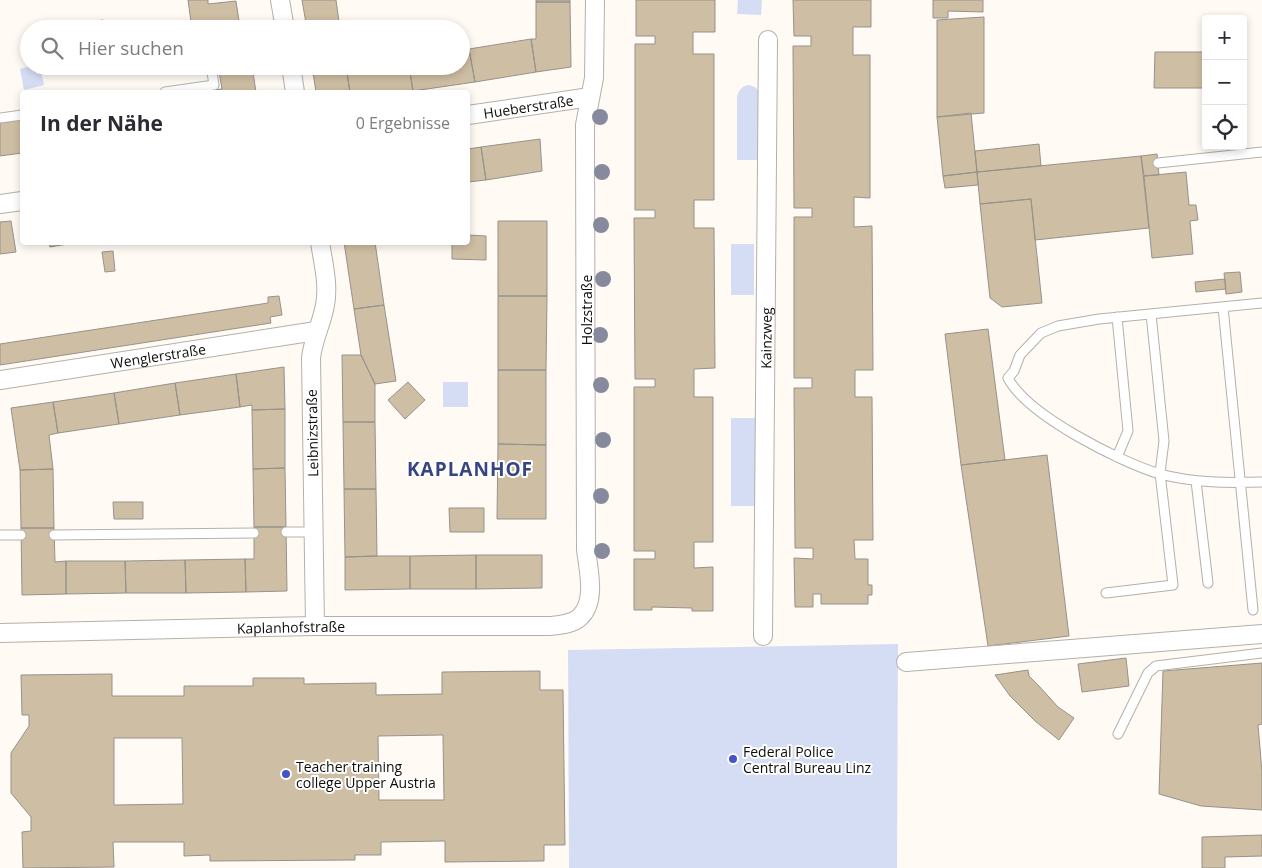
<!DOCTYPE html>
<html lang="de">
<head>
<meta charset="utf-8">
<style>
  :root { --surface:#fff; --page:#f2f2f3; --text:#2b2b33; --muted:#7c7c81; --line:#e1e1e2 }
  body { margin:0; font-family:"Open Sans",sans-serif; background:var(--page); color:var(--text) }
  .controls { position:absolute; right:15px; top:15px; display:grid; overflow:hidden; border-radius:5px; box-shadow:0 2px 8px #0003 }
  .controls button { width:45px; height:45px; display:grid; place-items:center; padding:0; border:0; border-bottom:1px solid var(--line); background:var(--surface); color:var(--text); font:25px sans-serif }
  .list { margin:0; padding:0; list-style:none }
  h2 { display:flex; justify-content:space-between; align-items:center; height:65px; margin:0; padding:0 20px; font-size:21px }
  h2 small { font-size:16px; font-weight:400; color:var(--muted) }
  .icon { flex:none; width:28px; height:28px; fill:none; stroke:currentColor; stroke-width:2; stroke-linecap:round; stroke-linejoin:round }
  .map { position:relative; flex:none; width:1262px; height:868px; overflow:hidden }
  .search { position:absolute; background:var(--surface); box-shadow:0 2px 8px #0003; left:20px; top:20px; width:450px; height:55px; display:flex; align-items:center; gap:12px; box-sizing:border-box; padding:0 18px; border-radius:28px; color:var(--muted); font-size:19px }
  .panel { position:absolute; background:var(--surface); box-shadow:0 2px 8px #0003; left:20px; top:90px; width:450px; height:155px; border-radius:5px }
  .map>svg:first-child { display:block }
</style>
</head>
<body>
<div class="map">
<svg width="1262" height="868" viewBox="0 0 1262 868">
  <rect width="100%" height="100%" fill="#fffbf4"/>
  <!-- green -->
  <path fill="#d5ddf5" d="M738,0H762L761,15L737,14Z
    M31,66H40L44,85L24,90L20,69Z
    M749,85L755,87L760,92L761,160H737V97C739,90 741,86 749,85Z
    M731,244H754V295H731Z
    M443,382H468V407H443Z
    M731,418H755V506H731Z
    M898,644L897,868H569L568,650Z"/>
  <!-- building -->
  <path fill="#cebea3" stroke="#96928c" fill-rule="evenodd" d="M188,0H208V4L236,1L240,28L192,29Z
    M302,0H336L340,29H307Z
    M536,0H570V2H536Z
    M636,0H715V32H693V54H714V200H694V228H714L715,368L694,369V397H713V542H694V568L713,567V611H692V608L652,607V610H634V559H655V551H634V387H655V379H635L634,218H655V210H635V44H655V36H636Z
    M793,0H871V27H853V55H870V198L854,197V227L872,226L873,370H855V397H872L873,540H854L855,559H868V585H872V595H868V604H821V594H813V607H795L794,558L813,559V548H795L794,388H812V378H794V217H812V208H794L793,46H811V36H794Z
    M933,0H983V12L948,11V18H933Z
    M536,2H570L571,67L536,72L531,39H536Z
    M984,17V113L937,117V20Z
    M103,20L104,29H92L91,22Z
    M531,39L536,72L475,82L469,49Z
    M469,49L475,82L413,91L409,66H461V50Z
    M1155,52H1206V88H1154Z
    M218,66H252L256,92H199L222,89Z
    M312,66H346L350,92H316Z
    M357,66H409L413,91L350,92L346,68Z
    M971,113L977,172L943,176L937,117Z
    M22,120V153L0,156V123Z
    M540,139L542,171L486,180L481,147Z
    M1039,144L1041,166L977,172L975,151Z
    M481,147L486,180L468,182V149Z
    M1157,154L1159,175L1144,176L1141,156Z
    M1141,156L1149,228L1035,240L1031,199L980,204L977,172Z
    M977,172L978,185L945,188L943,176Z
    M1186,172L1189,205H1196L1198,220L1190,221L1193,254L1152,258L1144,176Z
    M1031,199L1042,303L1002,307L990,298L980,204Z
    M11,221L16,252L0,254V222Z
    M498,221H547V296H498Z
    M468,235L486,236V260L452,259V242H468Z
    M49,242H72L73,243L50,247Z
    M344,242H375L384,305L354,309Z
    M113,251L115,271L105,272L102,252Z
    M1240,272L1242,292L1226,294L1224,273Z
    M1225,279L1226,289L1196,292L1195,282Z
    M279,296L282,315L270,317L271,323L0,365V344L268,303V297Z
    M498,296H547L546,370H498Z
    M384,305L396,381L375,384L361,355L354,309Z
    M988,329L1005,460L961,465L945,334Z
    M342,355H361L375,384V422H343Z
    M284,367L285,409L252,410V405L240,407L236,374Z
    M498,370H546V445L498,444Z
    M236,374L240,407L180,415L175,383Z
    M408,382L425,400L405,419L388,400Z
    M175,383L180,415L119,424L114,393Z
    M114,393L119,424L58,433L53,402Z
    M53,402L58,433L49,435L53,469L20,470L11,408Z
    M285,409V468L253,469L252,410Z
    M343,422H375L376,489H344Z
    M498,444L546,445V519H497Z
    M1047,455L1069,636L988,646L961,465Z
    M285,468L286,527H254L253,469Z
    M53,469L54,528H21L20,470Z
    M344,489H376L377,556L345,557Z
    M113,502H143V519H114Z
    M449,508H484V532H450Z
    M254,527H286L287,591L246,592L245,559H254Z
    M21,528H54L55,562L66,561V594L22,595Z
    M476,555V589H410V556Z
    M476,555H542V588L476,589Z
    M377,556H410V589L345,590V557Z
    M245,559L246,592L186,593L185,560Z
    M185,560L186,593H126L125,561Z
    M66,561H125L126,593L66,594Z
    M1126,658L1129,686L1082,692L1078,664Z
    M1262,663V724L1258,725L1262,772V810L1201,806L1159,794L1163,671Z
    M1028,670L1029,676L1039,686L1058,707L1074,718L1059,740L1035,721L1010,696L995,675Z
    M540,671V690H563L565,845H544V861L445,862V841L381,842V855H355V860L210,861V855L184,856V842H113L114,867L23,868L22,832L31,831V817L11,793V753L29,726V715H22L21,675L112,674V696H184V686H253V678H304V684L376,683V695L442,694V672ZM443,735L444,800H379L378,736ZM114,738H182L183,804L114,805Z
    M1262,835V856L1225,857V868H1202V837Z"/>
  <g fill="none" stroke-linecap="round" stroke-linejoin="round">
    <defs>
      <path id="lane" d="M165,92L214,85L211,66
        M0,118L22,115
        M1158,163L1262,152
        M1262,303L1099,319L1058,326L1041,333L1020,355L1014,371L1008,378C1027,415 1120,462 1160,474C1194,483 1228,483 1262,482
        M1223,307L1253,610
        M1117,317L1128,431L1117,457
        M1196,481L1208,583
        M286,532H313
        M0,535H21
        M54,535L254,533
        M1106,593L1173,585L1160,473L1164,441L1151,314
        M1118,734L1148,673L1156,666L1262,653"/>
      <g id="street">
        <path d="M280,0L285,29"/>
        <path d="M291,66L295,92"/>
        <path id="s1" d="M468,115L590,97"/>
        <path d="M0,204L22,201"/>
        <path id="s2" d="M0,380L316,331"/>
        <path d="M315,626L311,358C313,339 322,323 325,305C329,284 323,263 320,242"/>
        <path id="s3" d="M0,633L315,626H550C560,625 573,624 580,617C597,601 588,569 586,549L585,125L594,78L595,0"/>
        <path id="s4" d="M763,636L768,40"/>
        <path d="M906,662L1262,634"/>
      </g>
    </defs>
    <!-- lane casing -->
    <use href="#lane" stroke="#b4b0aa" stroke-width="11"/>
    <!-- street casing -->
    <use href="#street" stroke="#b4b0aa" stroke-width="20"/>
    <!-- lane -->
    <use href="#lane" stroke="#fff" stroke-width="9"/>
    <!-- street -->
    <use href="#street" stroke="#fff" stroke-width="18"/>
  </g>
  <!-- trees -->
  <g fill="#878a9d">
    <circle cx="600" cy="117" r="8"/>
    <circle cx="602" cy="172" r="8"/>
    <circle cx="601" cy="225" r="8"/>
    <circle cx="603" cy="279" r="8"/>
    <circle cx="600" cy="335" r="8"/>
    <circle cx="601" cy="385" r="8"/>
    <circle cx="603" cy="440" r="8"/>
    <circle cx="601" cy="496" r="8"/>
    <circle cx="602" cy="551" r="8"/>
  </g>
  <!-- markers -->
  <g fill="#4254c7" stroke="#fff" stroke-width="2">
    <circle cx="733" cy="759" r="5"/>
    <circle cx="286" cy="774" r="5"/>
  </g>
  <g text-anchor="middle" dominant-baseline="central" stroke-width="4" stroke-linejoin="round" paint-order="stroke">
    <!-- street labels -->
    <g font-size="14" fill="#0e0d0a" stroke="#fff">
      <text stroke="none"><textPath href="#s1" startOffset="61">Hueberstraße</textPath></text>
      <text transform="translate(586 310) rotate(-90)">Holzstraße</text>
      <text stroke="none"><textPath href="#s4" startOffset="298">Kainzweg</textPath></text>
      <text stroke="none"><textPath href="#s2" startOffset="160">Wenglerstraße</textPath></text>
      <text transform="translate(312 433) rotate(-91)">Leibnizstraße</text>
      <text stroke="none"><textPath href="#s3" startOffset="291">Kaplanhofstraße</textPath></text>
    </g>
    <!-- poi labels -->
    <g font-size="14" fill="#0e0d0a" stroke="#fff" text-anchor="start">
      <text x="743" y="751">Federal Police<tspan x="743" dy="16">Central Bureau Linz</tspan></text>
      <text x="296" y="766">Teacher training<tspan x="296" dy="16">college Upper Austria</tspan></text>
    </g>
    <!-- district labels -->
    <g font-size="19" font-weight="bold" letter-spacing="1" fill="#374580" stroke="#fff">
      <text x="470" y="469">KAPLANHOF</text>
    </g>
  </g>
</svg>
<div class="controls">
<button>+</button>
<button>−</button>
<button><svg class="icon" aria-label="locate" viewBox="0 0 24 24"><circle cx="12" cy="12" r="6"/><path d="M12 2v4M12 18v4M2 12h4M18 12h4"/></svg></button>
</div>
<div class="search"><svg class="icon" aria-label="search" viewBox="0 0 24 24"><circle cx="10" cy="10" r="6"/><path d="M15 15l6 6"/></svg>Hier suchen</div>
<section class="panel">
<h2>In der Nähe<small>0 Ergebnisse</small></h2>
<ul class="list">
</ul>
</section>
</div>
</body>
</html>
